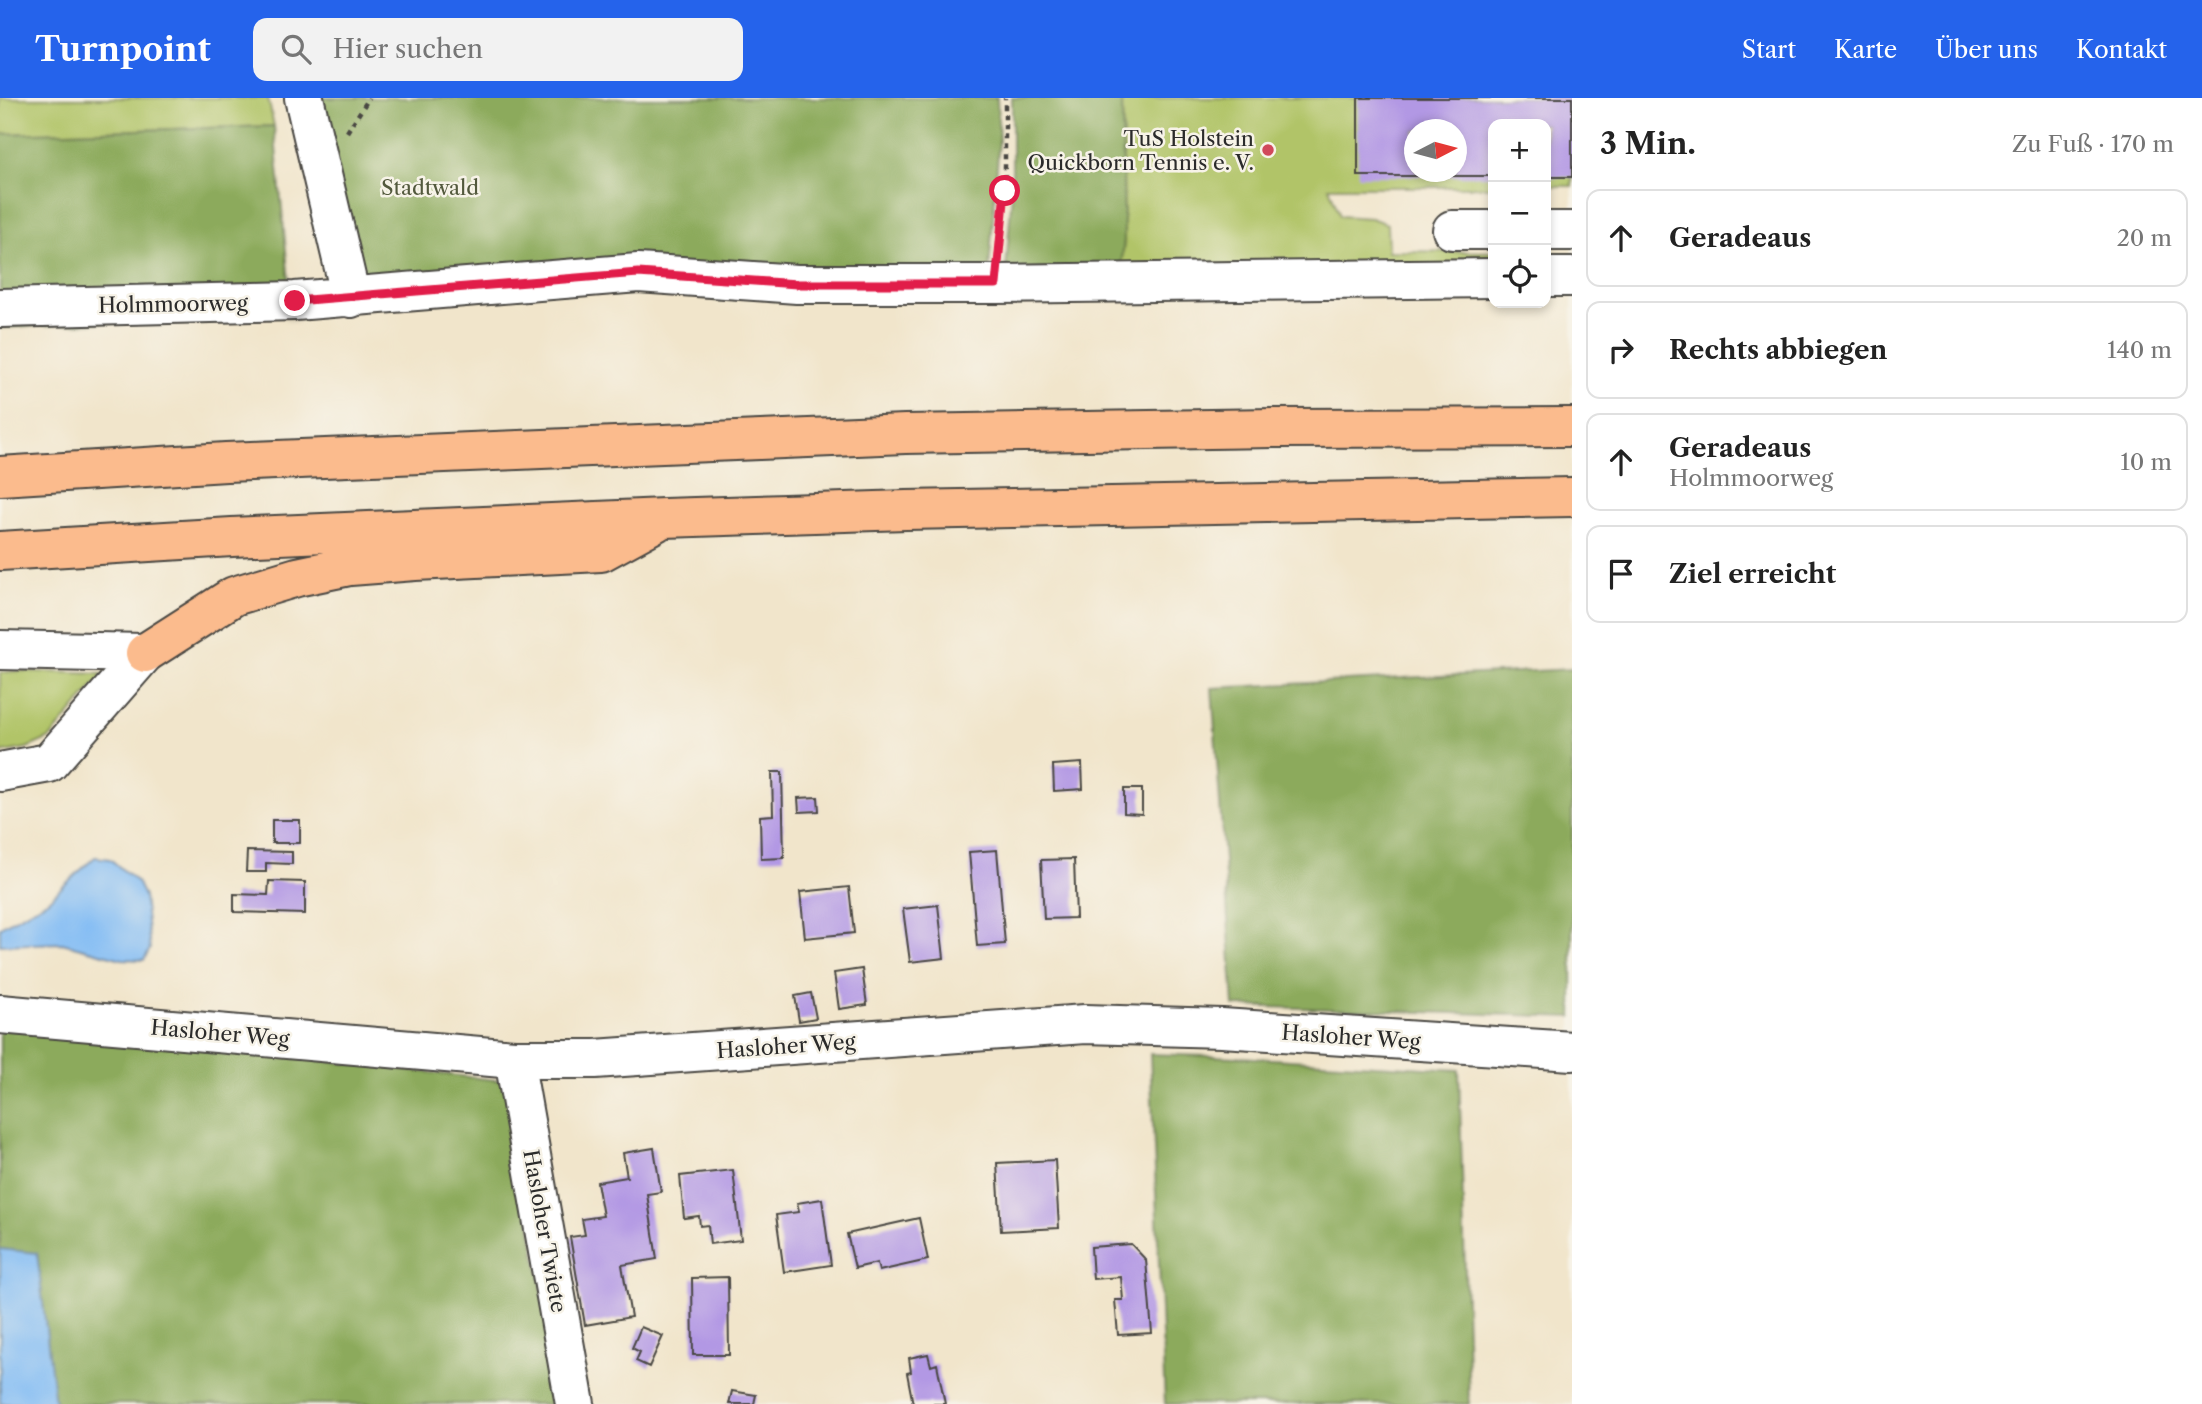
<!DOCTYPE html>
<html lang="de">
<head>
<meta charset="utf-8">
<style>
  :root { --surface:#fff; --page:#f2f2f2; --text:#222; --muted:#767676; --line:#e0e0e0; --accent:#2563eb }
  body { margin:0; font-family:"Libre Caslon Text",serif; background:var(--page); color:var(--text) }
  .controls { position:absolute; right:21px; top:21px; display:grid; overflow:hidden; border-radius:14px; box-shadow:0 4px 10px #0003 }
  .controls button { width:63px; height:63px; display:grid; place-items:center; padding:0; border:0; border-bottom:2px solid var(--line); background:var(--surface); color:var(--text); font:35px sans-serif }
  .compass { position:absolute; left:1404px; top:21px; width:63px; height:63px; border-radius:50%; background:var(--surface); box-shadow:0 4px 10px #0003; rotate:84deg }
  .stop { position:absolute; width:21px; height:21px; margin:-16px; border:5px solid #e11d48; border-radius:50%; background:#fff }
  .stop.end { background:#e11d48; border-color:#fff; box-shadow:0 2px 7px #0008 }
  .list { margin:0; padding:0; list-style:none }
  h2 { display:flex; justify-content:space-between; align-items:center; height:91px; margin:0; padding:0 28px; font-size:30px }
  h2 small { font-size:23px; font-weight:400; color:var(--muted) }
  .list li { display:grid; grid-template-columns:46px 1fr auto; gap:21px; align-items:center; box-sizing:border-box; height:98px; margin:0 14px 14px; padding:0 14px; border:2px solid var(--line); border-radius:14px }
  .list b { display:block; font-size:26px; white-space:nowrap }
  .list p { margin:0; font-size:23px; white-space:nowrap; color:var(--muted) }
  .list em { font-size:23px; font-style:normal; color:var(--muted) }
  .icon { flex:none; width:38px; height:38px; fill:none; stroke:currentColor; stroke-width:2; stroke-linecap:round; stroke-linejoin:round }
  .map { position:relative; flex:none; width:1572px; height:1306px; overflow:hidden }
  header { display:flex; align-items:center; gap:42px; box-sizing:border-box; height:98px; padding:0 35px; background:var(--accent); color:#fff }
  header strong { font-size:33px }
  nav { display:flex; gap:38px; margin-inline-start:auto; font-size:24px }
  .search { width:490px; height:63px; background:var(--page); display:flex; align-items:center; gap:18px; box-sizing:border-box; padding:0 24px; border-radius:14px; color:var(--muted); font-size:26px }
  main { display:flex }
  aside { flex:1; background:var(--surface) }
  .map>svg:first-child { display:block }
</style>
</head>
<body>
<header>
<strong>Turnpoint</strong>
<div class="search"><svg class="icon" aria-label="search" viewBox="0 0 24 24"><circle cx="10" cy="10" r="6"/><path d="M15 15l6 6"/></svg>Hier suchen</div>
<nav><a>Start</a><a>Karte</a><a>Über uns</a><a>Kontakt</a></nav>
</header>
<main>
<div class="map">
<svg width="1572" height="1306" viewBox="0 0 1572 1306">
  <rect width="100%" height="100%" fill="#f7f3e8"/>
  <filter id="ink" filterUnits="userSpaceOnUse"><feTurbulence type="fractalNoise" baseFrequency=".0143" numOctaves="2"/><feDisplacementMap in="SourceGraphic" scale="14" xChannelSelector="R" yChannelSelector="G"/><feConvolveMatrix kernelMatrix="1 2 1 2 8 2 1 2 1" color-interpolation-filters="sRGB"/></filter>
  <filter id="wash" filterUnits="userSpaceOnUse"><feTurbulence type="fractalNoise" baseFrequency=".00686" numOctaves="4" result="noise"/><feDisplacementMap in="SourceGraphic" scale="28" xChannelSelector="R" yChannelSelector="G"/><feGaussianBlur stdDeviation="1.57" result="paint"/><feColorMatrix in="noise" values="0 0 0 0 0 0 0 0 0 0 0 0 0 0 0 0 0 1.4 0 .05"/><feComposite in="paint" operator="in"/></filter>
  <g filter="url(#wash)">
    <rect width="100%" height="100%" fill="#f1e5cb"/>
    <!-- green -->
    <path fill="#b1c467" stroke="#6e7849" stroke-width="2" fill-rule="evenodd" d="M0,0H268L274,28L0,36Z
      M1122,0H1572V88H1546V26H1493V89H1329L1340,118L1371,120L1387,126L1388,153L1493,154V170L1121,171L1124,142ZM1414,32H1456V74H1414Z
      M15,573L104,576L50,640L27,650L0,655V575Z"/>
    <!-- forest -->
    <path fill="#8caa5c" stroke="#5c6a44" stroke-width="2" d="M322,0H997L999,43L989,172L357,185Z
      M1012,0H1122L1124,142L1121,171H1006L1012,93Z
      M274,28L292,215L0,230V36Z
      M1572,571V919L1234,908L1212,590Z
      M0,927L505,983L562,1306H55L37,1156L0,1151Z
      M1150,956L1238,959L1459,972L1469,1306H1165Z"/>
    <!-- water -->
    <path fill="#82bcf4" stroke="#567490" stroke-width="2" d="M95,759L110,761L137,784L144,798L150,851L144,862L122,861L62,845L0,847V829L47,803Z
      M0,1151L37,1155L55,1306H0Z"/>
    <g id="blocks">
      <!-- building -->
      <path fill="#b298e4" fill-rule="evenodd" d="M1358,0H1572V79H1546V26H1493V78H1358ZM1414,32H1456V74H1414Z
        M1082,665L1083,691L1054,693L1053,667Z
        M772,674H782L784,760L761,761L760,718L773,717Z
        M1124,691H1142V716L1124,715Z
        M818,699L819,713L799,714L798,700Z
        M272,722H300V745H272Z
        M997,752L1005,846L977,848L969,754Z
        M247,753L292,754V766L266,765V774H246Z
        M1074,761L1076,820L1044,821L1041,762Z
        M269,783L305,784V816L234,814V796L268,797Z
        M849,789L854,835L805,840L800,794Z
        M938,807L944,860L910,864L903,811Z
        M862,871L867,907L839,911L834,875Z
        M811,895L816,920L799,923L795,898Z
        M654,1050L661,1094L647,1096L657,1161L622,1167L631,1219L585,1227L570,1139L585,1137L582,1121L603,1118L597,1084L627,1079L623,1055Z
        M1055,1062L1059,1130L1001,1133L997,1065Z
        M733,1072L741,1142L710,1146L708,1127L700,1128L699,1118L684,1120L680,1078Z
        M822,1101L831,1167L784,1174L776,1117L799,1114L797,1105Z
        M919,1120L928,1162L879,1173L877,1165L855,1170L847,1136Z
        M1131,1146L1146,1162L1152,1235L1118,1237L1115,1202H1123L1121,1179L1093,1181L1091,1149Z
        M728,1179L729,1257H693L692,1180Z
        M641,1229L663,1238L649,1269L636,1263L640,1254L632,1250Z
        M928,1256L931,1268L937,1266L945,1306H913L907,1275L911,1274L909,1260Z
        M732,1293L756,1297L754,1306H729Z"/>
    </g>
  </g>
  <g filter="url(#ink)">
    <use href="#blocks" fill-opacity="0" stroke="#494743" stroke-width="2"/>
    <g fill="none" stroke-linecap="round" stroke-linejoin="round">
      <defs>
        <path id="minor" d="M304,0L351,200
          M1452,132H1493
          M1546,133H1572
          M1546,179H1572
          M0,210L295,203L638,175L797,186H996L1493,180
          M0,552L145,555
          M0,674L49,665L145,555
          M0,916L514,961H595L1085,926L1222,930L1572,953
          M514,961L575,1306"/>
        <path id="highway" d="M0,378L226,364L905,336L1273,330L1572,329
          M0,453L232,439L664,420L906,412L1572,399
          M145,555L234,498L297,479L350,468L415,463L601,454L656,424"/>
      </defs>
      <!-- minor casing -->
      <use href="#minor" stroke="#494743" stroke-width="42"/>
      <!-- highway casing -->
      <use href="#highway" stroke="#494743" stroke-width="42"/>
      <!-- path -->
      <path stroke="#494743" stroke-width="4.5" stroke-dasharray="5 5" stroke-linecap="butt" d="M347,34L369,0
        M1000,151L1005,93V0"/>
      <!-- minor -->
      <use href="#minor" stroke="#fff" stroke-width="38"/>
      <!-- highway -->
      <use href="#highway" stroke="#fbbb8d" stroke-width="38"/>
    </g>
  </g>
  <g fill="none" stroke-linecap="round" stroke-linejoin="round" filter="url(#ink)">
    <!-- route -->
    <path stroke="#e11d48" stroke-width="9" d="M295,203L638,175L797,186H996L1005,93"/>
  </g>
  <!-- markers -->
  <circle fill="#d1495b" stroke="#f7f3e8" stroke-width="2.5" cx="1268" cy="52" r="7"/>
  <g text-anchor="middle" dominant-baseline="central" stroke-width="5" stroke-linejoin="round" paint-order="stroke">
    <!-- poi labels -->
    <g font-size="21" fill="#2b2b2b" stroke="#f7f3e8" text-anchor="end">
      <text x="1254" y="40">TuS Holstein<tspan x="1254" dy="24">Quickborn Tennis e. V.</tspan></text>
    </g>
    <!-- park labels -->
    <g font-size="21" fill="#53593d" stroke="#f7f3e8">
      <text x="430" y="89">Stadtwald</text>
    </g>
    <!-- street labels -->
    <g font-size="21" fill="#2b2b2b" stroke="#f7f3e8">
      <text transform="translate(173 206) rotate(-1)">Holmmoorweg</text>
      <text transform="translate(220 935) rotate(5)">Hasloher Weg</text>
      <text transform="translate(1351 939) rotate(4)">Hasloher Weg</text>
      <text transform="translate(786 948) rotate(-4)">Hasloher Weg</text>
      <text transform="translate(545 1133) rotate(80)">Hasloher Twiete</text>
    </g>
  </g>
</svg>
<div class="controls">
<button>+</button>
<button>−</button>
<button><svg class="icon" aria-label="locate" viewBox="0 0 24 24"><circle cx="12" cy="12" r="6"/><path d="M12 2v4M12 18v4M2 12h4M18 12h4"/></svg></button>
</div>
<svg class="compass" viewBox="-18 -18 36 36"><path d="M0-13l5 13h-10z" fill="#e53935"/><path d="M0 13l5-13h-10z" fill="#767676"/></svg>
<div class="stop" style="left:1005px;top:93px"></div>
<div class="stop end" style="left:295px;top:203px"></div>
</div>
<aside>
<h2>3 Min.<small>Zu Fuß · 170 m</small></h2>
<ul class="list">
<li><svg class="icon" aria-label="ahead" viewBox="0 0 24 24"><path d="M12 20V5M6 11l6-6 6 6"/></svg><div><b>Geradeaus</b></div><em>20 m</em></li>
<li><svg class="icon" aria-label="right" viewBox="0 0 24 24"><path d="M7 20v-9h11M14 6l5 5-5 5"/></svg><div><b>Rechts abbiegen</b></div><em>140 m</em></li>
<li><svg class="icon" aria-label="ahead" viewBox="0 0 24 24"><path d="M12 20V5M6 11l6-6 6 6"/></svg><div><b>Geradeaus</b><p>Holmmoorweg</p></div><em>10 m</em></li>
<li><svg class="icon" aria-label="arrive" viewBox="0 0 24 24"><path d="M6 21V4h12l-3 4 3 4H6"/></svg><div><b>Ziel erreicht</b></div></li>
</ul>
</aside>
</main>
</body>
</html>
